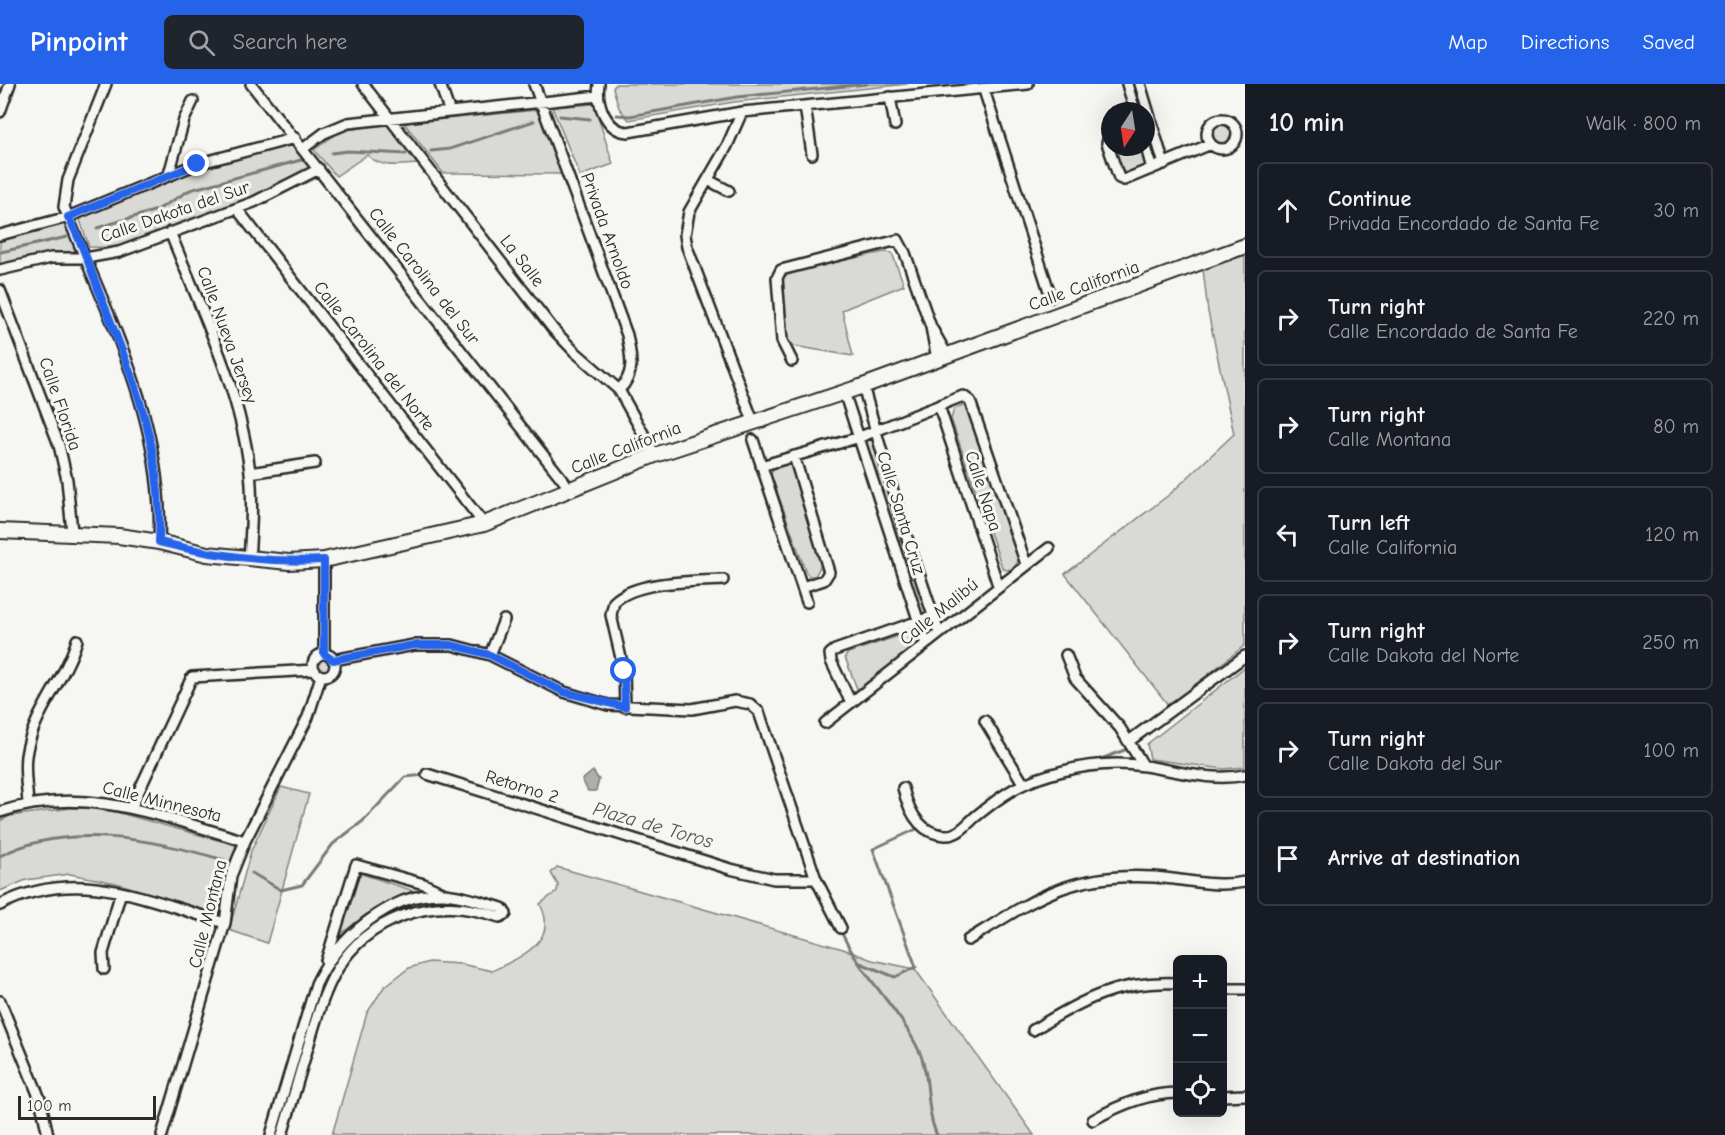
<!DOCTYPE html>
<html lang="en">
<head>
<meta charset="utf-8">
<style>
  :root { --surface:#171b24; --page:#20242c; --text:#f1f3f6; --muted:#9ea1a6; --line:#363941; --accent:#2563eb }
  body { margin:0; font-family:"Comic Neue",sans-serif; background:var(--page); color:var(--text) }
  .controls { position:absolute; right:18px; bottom:18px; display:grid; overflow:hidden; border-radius:9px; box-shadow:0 6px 24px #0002 }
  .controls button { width:54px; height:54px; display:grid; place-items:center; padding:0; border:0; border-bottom:2px solid var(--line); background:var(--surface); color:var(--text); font:30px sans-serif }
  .compass { position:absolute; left:1101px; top:18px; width:54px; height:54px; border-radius:50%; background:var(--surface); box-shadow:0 6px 24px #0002; rotate:192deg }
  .scale { position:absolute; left:18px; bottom:15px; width:138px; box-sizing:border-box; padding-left:6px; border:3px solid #2b2b2b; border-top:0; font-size:16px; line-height:21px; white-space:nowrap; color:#2b2b2b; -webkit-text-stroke:4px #f6f6f2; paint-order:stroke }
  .stop { position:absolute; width:18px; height:18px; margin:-14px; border:4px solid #2563eb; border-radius:50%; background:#fff }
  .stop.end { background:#2563eb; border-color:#fff; box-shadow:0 2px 6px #0008 }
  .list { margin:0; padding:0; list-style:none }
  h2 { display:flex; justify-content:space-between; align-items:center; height:78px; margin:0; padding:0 24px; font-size:26px }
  h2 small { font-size:20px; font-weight:400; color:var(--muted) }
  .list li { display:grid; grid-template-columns:39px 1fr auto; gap:18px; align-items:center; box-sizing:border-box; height:96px; margin:0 12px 12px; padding:0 12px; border:2px solid var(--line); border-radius:9px }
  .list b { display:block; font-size:22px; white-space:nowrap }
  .list p { margin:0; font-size:20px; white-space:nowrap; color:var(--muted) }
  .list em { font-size:20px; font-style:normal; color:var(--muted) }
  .icon { flex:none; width:33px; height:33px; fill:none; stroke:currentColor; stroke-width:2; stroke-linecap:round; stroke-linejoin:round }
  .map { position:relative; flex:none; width:1245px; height:1051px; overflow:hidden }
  header { display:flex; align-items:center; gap:36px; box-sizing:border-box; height:84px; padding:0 30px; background:var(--accent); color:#fff }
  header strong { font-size:28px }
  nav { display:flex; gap:33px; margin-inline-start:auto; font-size:21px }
  .search { width:420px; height:54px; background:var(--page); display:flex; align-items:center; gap:15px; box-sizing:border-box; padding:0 21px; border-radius:9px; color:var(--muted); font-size:22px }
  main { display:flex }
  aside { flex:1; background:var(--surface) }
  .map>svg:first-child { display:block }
</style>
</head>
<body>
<header>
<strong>Pinpoint</strong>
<div class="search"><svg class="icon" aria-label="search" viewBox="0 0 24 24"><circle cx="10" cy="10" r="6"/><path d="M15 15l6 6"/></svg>Search here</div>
<nav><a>Map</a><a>Directions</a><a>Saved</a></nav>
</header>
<main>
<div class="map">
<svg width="1245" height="1051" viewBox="0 0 1245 1051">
  <rect width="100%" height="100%" fill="#f6f6f2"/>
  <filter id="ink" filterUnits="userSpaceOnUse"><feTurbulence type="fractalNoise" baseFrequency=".0167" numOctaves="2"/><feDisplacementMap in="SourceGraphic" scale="12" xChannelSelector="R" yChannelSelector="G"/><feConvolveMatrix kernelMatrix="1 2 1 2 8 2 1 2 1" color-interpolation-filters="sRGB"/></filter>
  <g filter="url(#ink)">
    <!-- green -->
    <path fill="#d9d9d5" stroke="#828280" stroke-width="1.5" d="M616,0H908L734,18L629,36L619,24L613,4Z
      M594,20L613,80L580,92L552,23Z
      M537,26L562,90L443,89L404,39Z
      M1209 50a13 13 0 1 1 26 0a13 13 0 1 1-26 0Z
      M1146,39L1160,79L1126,91L1122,89L1112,63H1146Z
      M388,40L418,80C399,81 382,85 367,71L336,92L314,66L340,47Z
      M285,58L293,60L310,84L243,120L120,164L89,163L80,136L88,127L221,75Z
      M66,139L75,167L0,182V152Z
      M884,168L892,169L904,201L842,226L853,272L794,262L786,254L781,195L788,188Z
      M1245,171V561L1169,622L1065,490L1170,410L1234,350L1208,228L1203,185Z
      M965,320L1019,476L1013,485L1006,486L1002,483L951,335L954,325Z
      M874,354L898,429L890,432L866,358Z
      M789,379L793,383L821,481L815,492H809L806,488L771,391L773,384Z
      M907,453L934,543H929L924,537L898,456Z
      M919,545L921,557L861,605H857L845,573L848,569Z
      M314 581a8 8 0 1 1 16 0a8 8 0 1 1-16 0Z
      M1245,583V683L1224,685L1150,675L1147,660Z
      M281,703L309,710L267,859L229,846L251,767Z
      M71,724H101L236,761L218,823L211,828L116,799L70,790L26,796L0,807V737L10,732Z
      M557,783L843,865L872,876L915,885L1034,1051H332L367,929L384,903L409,884L429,878L461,880L492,887C520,873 560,858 540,820L557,807L558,801L551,789Z
      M362,790L417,808L374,825L338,852L353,798Z"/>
    <!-- water -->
    <path fill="#aeaeab" stroke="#7a7a78" stroke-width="1.5" d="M593,687L599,696L596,707H588L582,696Z"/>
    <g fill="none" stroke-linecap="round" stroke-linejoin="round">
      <!-- stream -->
      <path stroke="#7a7a78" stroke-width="3" d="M617,31L630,32L737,13L867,0
        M560,32L590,35
        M431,67L450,65L534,37
        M332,69L348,67L406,70
        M97,144L157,126L190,106L301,76
        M1,168L67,153
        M1093,678L1130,664L1157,642
        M931,743L951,747
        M659,758L757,787
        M0,772C68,737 155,756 224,776
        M252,789L281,806L302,801L333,760L363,737L405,693L425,691
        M840,845C859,890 900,924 920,969C931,995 925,1026 937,1051
        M860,879L895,893L916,883L873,765L921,743"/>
      <defs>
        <path id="street" d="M106,0L68,96L64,123C108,233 165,337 159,458
          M251,0L570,405
          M363,0L553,245L574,267L619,306L655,371
          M440,0L449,26
          M534,0L627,251C631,273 636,289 619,306
          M599,0C596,19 606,47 628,48L742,28L1028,0
          M1127,0L1135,27
          M1140,0L1164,80
          M984,6L1051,213
          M890,13L895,41
          M805,22L812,70
          M0,28L10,0
          M742,28L727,62L689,128L685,151L687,163L753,337
          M1207 50a15 15 0 1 1 30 0a15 15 0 1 1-30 0Z
          M1110,50L1107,59L1119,94L1124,96L1211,60
          M1146,63L1152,85
          M304,64L324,49L348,39L598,12
          M169,90L184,36L193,17
          M708,96L729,107
          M237,125L484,440
          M170,148C201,226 240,304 250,388C253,417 251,447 249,476
          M0,151L68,133L197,80L295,54
          M0,186L51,174H86L119,168L254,118L319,85
          M0,206L59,361L67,396L72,448
          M931,243L947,271
          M792,277L782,257L777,194L781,186L898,156L905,169L931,243L937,275
          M863,302L903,442L939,549
          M844,308L926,560
          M939,322L998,501
          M753,356L807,518
          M794,372L829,488L824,496L802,503
          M761,382L860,353L963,312L970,317L1026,480
          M250,389L315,379
          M324,476V570
          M313 581a11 11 0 1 1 22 0a11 11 0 1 1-22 0Z
          M490,571L504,536
          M1066,571L1075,594L1120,644L1143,681
          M333,576L414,561H452L490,571L564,608L608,621L692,625L735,617L750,620L759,628L816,795L841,844
          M851,619L831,577L830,570L835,566L933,532
          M625,623L624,587L611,531L614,518C637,496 692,498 723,496
          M985,637L1023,699
          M825,639L1049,464
          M1129,657L1245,572
          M427,690L730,785L774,795H816
          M903,704C908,725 919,750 945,751C958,752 966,741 975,733C1007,707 1023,697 1063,687C1090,680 1118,678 1145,682C1178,687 1212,698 1245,691
          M28,719C27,704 24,687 26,672C32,629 65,597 77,556
          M131,724L192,593L314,586
          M0,728C87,700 162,733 245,757
          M0,821C78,781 148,816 225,839
          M968,856C1036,814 1071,788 1154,793C1185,795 1214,804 1245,798
          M326,877L356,781L424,800L443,809
          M104,885L103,869L121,808
          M1222,905H1245
          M0,917L40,1015L48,1051
          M1033,946C1082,916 1118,896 1178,899
          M1222,1012L1245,1011
          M1093,1036C1119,1021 1147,1009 1178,1009
          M162,1051L225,839L231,792L245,757L308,633L321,592
          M271,1051L316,900C337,855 390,808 443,810C463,811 484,819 502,824L506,830L500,833C466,822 436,819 402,832C339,856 325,904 308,963C299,992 291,1022 282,1051"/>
        <path id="secondary" d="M0,447L119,452L159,458L207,470L289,478L324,476L484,440L655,371L863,302L1245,162"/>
      </defs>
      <!-- street casing -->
      <use href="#street" stroke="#2b2b2b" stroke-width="14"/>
      <!-- secondary casing -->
      <use href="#secondary" stroke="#2b2b2b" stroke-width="18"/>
      <!-- street -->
      <use href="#street" stroke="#f6f6f2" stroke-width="9"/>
      <!-- secondary -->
      <use href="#secondary" stroke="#f6f6f2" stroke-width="14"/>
    </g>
  </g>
  <g fill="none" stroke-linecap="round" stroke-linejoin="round" filter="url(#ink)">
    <!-- route -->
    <path stroke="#2563eb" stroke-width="8" d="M197,80L68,133C83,159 92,190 103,218C136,302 163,365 159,458C214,472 267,479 324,476V570L333,576L414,561H452L490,571L564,608L625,623L624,587"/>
  </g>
  <g text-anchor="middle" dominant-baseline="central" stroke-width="6" stroke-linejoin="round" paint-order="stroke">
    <!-- street labels -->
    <g font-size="18" fill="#2b2b2b" stroke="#f6f6f2">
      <text transform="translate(175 128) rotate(-19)">Calle Dakota del Sur</text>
      <text transform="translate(607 147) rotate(70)">Privada Arnoldo</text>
      <text transform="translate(522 177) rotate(52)">La Salle</text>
      <text transform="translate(424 192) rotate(52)">Calle Carolina del Sur</text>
      <text transform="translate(1084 202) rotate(-20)">Calle California</text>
      <text transform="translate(227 251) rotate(70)">Calle Nueva Jersey</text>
      <text transform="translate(374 272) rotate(52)">Calle Carolina del Norte</text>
      <text transform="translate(60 320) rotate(71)">Calle Florida</text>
      <text transform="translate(626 364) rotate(-21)">Calle California</text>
      <text transform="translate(983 407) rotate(72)">Calle Napa</text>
      <text transform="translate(901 429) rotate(73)">Calle Santa Cruz</text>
      <text transform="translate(939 528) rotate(-39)">Calle Malibú</text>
      <text transform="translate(522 703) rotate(17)">Retorno 2</text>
      <text transform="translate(162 718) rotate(14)">Calle Minnesota</text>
      <text transform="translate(208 830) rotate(-76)">Calle Montana</text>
    </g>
    <!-- water labels -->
    <g font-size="20" font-style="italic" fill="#525251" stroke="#f6f6f2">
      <text transform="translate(653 741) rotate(16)">Plaza de Toros</text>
    </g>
  </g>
</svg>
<div class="controls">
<button>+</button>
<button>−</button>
<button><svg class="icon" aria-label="locate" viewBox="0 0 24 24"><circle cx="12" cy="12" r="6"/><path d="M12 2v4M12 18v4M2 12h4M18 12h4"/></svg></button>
</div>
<svg class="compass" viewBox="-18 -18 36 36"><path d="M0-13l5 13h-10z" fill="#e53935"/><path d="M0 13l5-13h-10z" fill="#9ea1a6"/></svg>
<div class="scale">100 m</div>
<div class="stop" style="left:624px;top:587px"></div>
<div class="stop end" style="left:197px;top:80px"></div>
</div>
<aside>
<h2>10 min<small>Walk · 800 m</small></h2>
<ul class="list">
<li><svg class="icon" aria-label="ahead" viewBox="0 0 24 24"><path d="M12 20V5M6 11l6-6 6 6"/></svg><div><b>Continue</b><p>Privada Encordado de Santa Fe</p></div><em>30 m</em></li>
<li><svg class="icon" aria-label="right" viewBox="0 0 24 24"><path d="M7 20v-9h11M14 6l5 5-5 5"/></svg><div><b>Turn right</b><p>Calle Encordado de Santa Fe</p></div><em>220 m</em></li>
<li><svg class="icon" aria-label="right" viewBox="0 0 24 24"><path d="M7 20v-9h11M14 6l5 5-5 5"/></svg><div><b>Turn right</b><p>Calle Montana</p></div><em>80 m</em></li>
<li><svg class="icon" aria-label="left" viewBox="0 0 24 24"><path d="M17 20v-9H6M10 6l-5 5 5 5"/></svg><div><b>Turn left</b><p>Calle California</p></div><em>120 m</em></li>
<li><svg class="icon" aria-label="right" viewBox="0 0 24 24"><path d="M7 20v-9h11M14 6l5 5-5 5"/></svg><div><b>Turn right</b><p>Calle Dakota del Norte</p></div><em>250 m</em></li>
<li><svg class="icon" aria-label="right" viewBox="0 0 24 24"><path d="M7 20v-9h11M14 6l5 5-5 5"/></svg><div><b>Turn right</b><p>Calle Dakota del Sur</p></div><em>100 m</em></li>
<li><svg class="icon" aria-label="arrive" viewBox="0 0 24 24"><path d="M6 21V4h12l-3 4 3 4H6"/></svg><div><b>Arrive at destination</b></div></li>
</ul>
</aside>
</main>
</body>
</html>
